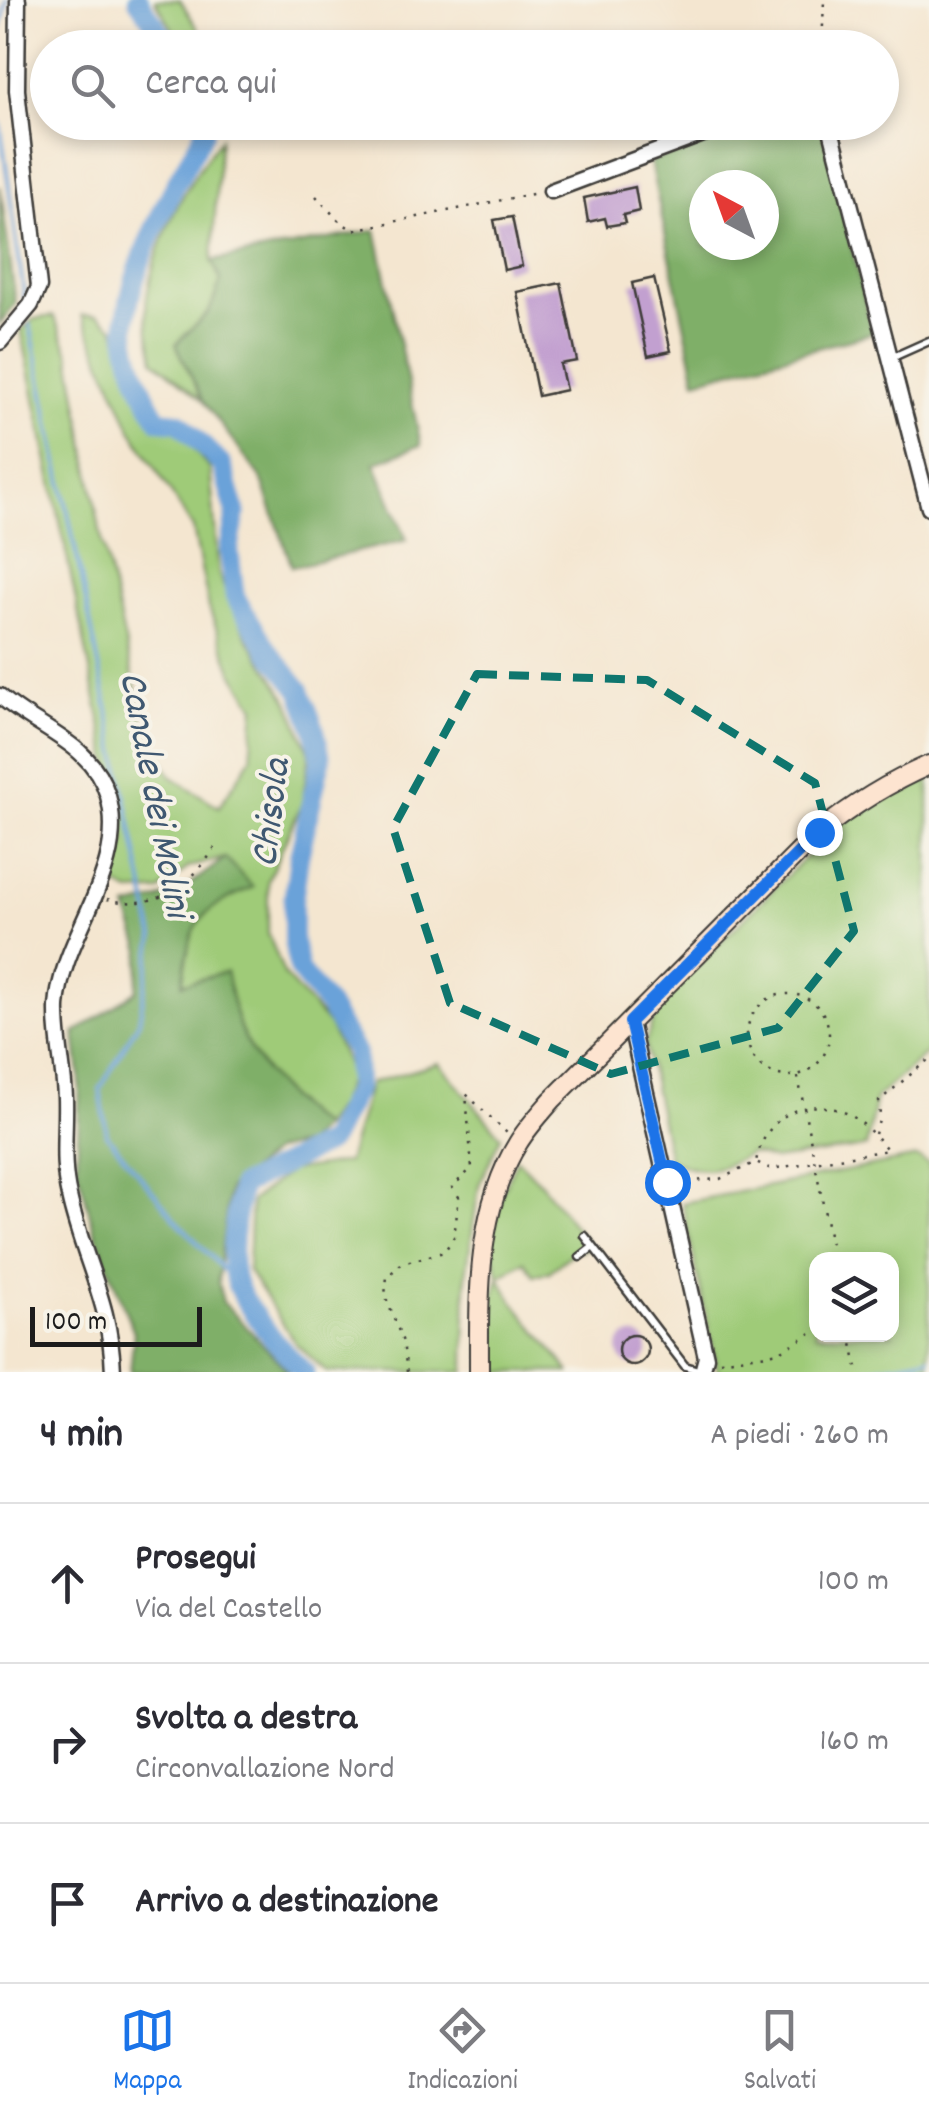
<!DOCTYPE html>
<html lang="it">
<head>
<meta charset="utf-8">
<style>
  :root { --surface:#fff; --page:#f7f7f7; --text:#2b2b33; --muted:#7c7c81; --line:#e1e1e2; --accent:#1a73e8 }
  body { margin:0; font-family:Dekko,sans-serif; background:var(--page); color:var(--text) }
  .controls { position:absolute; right:30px; bottom:30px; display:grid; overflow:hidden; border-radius:20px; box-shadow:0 5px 15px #0003 }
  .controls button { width:90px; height:90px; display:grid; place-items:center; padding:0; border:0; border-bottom:2px solid var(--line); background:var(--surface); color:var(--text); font:50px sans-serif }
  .compass { position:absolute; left:689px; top:170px; width:90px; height:90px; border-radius:50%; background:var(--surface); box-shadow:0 5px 15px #0003; rotate:319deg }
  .scale { position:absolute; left:30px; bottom:25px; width:172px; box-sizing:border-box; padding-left:10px; border:5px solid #1c1c1c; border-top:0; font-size:28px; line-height:35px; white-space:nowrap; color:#1c1c1c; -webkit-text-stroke:8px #f7f3e8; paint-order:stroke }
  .stop { position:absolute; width:30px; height:30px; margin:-22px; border:8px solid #1a73e8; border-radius:50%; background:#fff }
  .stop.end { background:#1a73e8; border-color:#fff; box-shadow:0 2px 10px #0008 }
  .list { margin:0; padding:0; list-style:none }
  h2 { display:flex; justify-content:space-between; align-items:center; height:130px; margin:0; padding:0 40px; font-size:42px }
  h2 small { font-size:32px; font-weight:400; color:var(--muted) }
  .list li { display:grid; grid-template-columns:65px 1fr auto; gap:30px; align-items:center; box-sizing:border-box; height:160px; padding:0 40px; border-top:2px solid var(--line) }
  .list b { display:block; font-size:38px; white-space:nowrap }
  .list p { margin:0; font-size:32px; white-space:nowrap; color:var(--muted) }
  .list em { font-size:32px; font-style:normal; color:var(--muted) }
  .icon { flex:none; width:55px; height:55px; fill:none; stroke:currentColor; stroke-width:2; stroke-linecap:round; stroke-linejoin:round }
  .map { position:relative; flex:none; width:929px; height:1372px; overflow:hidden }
  .search { position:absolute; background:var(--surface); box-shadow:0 5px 15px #0003; left:30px; right:30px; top:30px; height:110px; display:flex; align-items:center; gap:25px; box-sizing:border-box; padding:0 35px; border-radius:55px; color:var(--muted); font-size:38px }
  .sheet { height:610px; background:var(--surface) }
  nav { display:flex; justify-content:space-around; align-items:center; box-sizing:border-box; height:140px; border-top:2px solid var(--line); background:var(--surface); font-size:28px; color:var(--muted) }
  nav a { display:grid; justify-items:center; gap:5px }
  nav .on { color:var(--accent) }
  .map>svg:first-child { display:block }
</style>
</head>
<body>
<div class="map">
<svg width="929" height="1372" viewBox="0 0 929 1372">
  <rect width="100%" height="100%" fill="#f7f3e8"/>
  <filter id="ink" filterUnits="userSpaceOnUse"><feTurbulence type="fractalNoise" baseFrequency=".01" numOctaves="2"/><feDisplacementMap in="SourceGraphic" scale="20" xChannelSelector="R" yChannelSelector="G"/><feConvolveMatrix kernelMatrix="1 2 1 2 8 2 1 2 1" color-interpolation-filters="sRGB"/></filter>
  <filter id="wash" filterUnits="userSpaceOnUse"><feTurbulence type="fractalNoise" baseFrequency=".0048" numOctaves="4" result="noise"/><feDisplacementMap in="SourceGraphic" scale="40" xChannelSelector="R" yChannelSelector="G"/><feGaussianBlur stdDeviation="2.25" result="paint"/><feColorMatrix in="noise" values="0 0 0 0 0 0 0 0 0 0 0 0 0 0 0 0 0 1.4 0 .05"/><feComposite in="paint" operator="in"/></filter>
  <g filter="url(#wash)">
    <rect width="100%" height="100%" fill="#f4e6d0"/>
    <!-- green -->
    <path fill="#9fcb78" stroke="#5e744a" stroke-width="2.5" fill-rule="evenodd" d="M155,0H180L204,38L206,47H183Z
      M220,139L212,260L221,281L209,312L176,344L203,401L154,360C151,340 144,316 147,296C156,239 186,184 220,139Z
      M82,315H98L114,327L140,404L155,424L179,431L210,469L219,575L247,637L288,700L310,753L302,803L268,880V933L285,976L329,1025L351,1073L339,1104L323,1127C295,1108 256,1065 242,1033C234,1015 231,992 226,973L182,985L191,930L218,902L252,887L225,858L189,867L160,891L130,892L110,882L125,842L21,330L34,319L54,316L70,355L100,531L145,729L172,777L219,807L251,758L255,707L232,671L209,608L193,528L132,431Z
      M929,778V1051L876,1098L866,1147L774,1160L751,1153C718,1170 705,1176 669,1159L645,1043L660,1002L838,825L903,788Z
      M439,1063L501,1136L479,1185L466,1275L465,1372H327L296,1344L248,1271L251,1201L290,1171L347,1162L370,1083Z
      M917,1157L929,1164V1372H718L682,1203ZM816,1260H892V1334H816Z
      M517,1159L540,1182L589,1245L582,1251L579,1248L549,1272L534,1275L524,1261L499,1277C517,1312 546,1340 570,1372H492L490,1309L499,1277L491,1242L502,1192Z"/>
    <!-- forest -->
    <path fill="#7faf68" stroke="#4e6642" stroke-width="2.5" fill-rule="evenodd" d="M752,123H821L873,333L696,380L650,162ZM704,185H764V245H704Z
      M0,186L16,304L0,324Z
      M376,230L421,445L375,463L407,540L292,567L261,478L203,401L176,344L209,312L221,281L212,261Z
      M225,858L253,887C193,913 192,923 182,984L226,972C231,992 234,1015 242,1033C255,1065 295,1108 323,1127L305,1144L275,1151L229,1188L218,1281L223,1302L289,1372H130L134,1333L94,1230L77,1166L80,1076L75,1033L136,991L141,951L127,908C173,898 188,887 225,858Z"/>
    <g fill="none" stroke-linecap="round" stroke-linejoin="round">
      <!-- stream -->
      <path stroke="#6aa2d9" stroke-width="4" d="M0,32L7,0
        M0,123L25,301
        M30,325L154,937L139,1021L100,1089L107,1135L175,1219L235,1282
        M853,1372L929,1358"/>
      <!-- river -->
      <path stroke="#6aa2d9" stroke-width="20" d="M138,0L171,48
        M202,122L204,133C176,181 118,286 127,341C132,368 145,397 159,420L179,422L222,465L236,513L229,550L235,597L268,650L300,690L315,730L321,759L299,857L293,902V940L299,970L328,1006L356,1053L357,1088L329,1142L241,1186C236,1215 228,1249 235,1279C240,1303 286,1355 305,1372"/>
    </g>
    <g id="blocks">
      <!-- building -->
      <path fill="#c2a0d0" d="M635,187L639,211L623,215L625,223L607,226L605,218L588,222L584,198Z
        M512,217L522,266L504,270L494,220Z
        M654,278L671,351L648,356L632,283Z
        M561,283L577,361L560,364L566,390L538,396L517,292Z
        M618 1350a15 15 0 1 1 30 0a15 15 0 1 1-30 0Z"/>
    </g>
  </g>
  <g filter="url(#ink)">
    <use href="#blocks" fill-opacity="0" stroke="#3c3a37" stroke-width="2.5"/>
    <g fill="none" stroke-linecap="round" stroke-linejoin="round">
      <defs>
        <path id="lane" d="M891,358L929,341
          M585,1236L685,1366L695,1369
          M580,1257L593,1247"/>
        <path id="street" d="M829,122L929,508
          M551,191L735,122
          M0,342L31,305L39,287L17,90L18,0
          M0,696C38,730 93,743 108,796C129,872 61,935 57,1007C56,1037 64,1068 65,1098C66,1132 61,1162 69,1196C83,1260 111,1302 113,1372
          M630,1022L706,1357L702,1372"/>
        <path id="secondary" d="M479,1372C479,1296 476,1211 518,1143C527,1128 540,1114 552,1100L819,832C854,804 888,783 929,765"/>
      </defs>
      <!-- lane casing -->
      <use href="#lane" stroke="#3c3a37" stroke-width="11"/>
      <!-- street casing -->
      <use href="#street" stroke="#3c3a37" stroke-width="19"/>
      <!-- secondary casing -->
      <use href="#secondary" stroke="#3c3a37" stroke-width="22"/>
      <!-- path -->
      <path stroke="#3c3a37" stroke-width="2.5" stroke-dasharray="2.5 8" stroke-linecap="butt" d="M822,48L824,0
        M316,196L339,221L353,230L537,193
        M107,899C153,912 192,886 215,847
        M747 1035a41 41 0 1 1 82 0a41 41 0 1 1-82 0Z
        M798,1077L834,1260
        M875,1134L880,1117L879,1101L929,1059
        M678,1182L720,1179L756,1162L771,1169L888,1150C875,1136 863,1121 846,1113C803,1094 764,1118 756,1162
        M850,1334L858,1372
        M720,1361L780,1352L816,1330
        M407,1372L403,1342L385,1295L387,1277L402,1263L444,1252L454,1237L459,1197L452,1187L472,1168L466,1094L508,1134"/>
      <!-- lane -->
      <use href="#lane" stroke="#fff" stroke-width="6"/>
      <!-- street -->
      <use href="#street" stroke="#fff" stroke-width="14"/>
      <!-- secondary -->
      <use href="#secondary" stroke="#fde4d0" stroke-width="18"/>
    </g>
  </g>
  <g fill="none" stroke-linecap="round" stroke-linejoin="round" filter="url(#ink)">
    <!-- route -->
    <path stroke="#1a73e8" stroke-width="12" d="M667,1182L630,1022L819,832"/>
  </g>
  <!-- marked area -->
  <path fill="none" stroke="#0f766e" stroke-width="8" stroke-dasharray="20 12" stroke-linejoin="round" d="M477,674L647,680L815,783L854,931L778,1028L611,1074L450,1003L393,828Z"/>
  <g text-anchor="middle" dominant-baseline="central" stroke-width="8" stroke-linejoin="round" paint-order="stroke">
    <!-- water labels -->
    <g font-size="40" font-style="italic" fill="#3f5871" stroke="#f7f3e8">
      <text transform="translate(152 795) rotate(79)">Canale dei Molini</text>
      <text transform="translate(274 813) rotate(-83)">Chisola</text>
    </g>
  </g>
</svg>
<div class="controls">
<button><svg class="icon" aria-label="layers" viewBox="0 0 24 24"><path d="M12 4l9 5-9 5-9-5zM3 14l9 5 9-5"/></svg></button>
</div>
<svg class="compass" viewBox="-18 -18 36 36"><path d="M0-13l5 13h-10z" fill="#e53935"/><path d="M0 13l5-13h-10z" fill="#7c7c81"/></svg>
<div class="scale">100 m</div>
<div class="stop" style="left:667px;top:1182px"></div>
<div class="stop end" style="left:819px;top:832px"></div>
<div class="search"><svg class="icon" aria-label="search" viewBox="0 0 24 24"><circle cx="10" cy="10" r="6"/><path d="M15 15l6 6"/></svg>Cerca qui</div>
</div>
<section class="sheet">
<h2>4 min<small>A piedi · 260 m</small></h2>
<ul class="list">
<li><svg class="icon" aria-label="ahead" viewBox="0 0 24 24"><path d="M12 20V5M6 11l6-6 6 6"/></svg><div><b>Prosegui</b><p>Via del Castello</p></div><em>100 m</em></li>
<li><svg class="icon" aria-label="right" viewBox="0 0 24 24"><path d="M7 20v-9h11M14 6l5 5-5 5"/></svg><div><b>Svolta a destra</b><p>Circonvallazione Nord</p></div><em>160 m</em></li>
<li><svg class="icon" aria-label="arrive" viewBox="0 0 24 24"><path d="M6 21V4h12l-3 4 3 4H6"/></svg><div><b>Arrivo a destinazione</b></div></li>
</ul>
</section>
<nav>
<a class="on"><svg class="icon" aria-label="map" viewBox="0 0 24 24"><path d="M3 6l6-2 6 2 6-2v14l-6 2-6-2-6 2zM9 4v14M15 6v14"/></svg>Mappa</a>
<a><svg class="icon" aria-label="directions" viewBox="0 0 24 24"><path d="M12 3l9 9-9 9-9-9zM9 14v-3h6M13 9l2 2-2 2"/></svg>Indicazioni</a>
<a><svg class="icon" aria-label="saved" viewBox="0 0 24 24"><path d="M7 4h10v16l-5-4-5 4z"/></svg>Salvati</a>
</nav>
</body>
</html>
